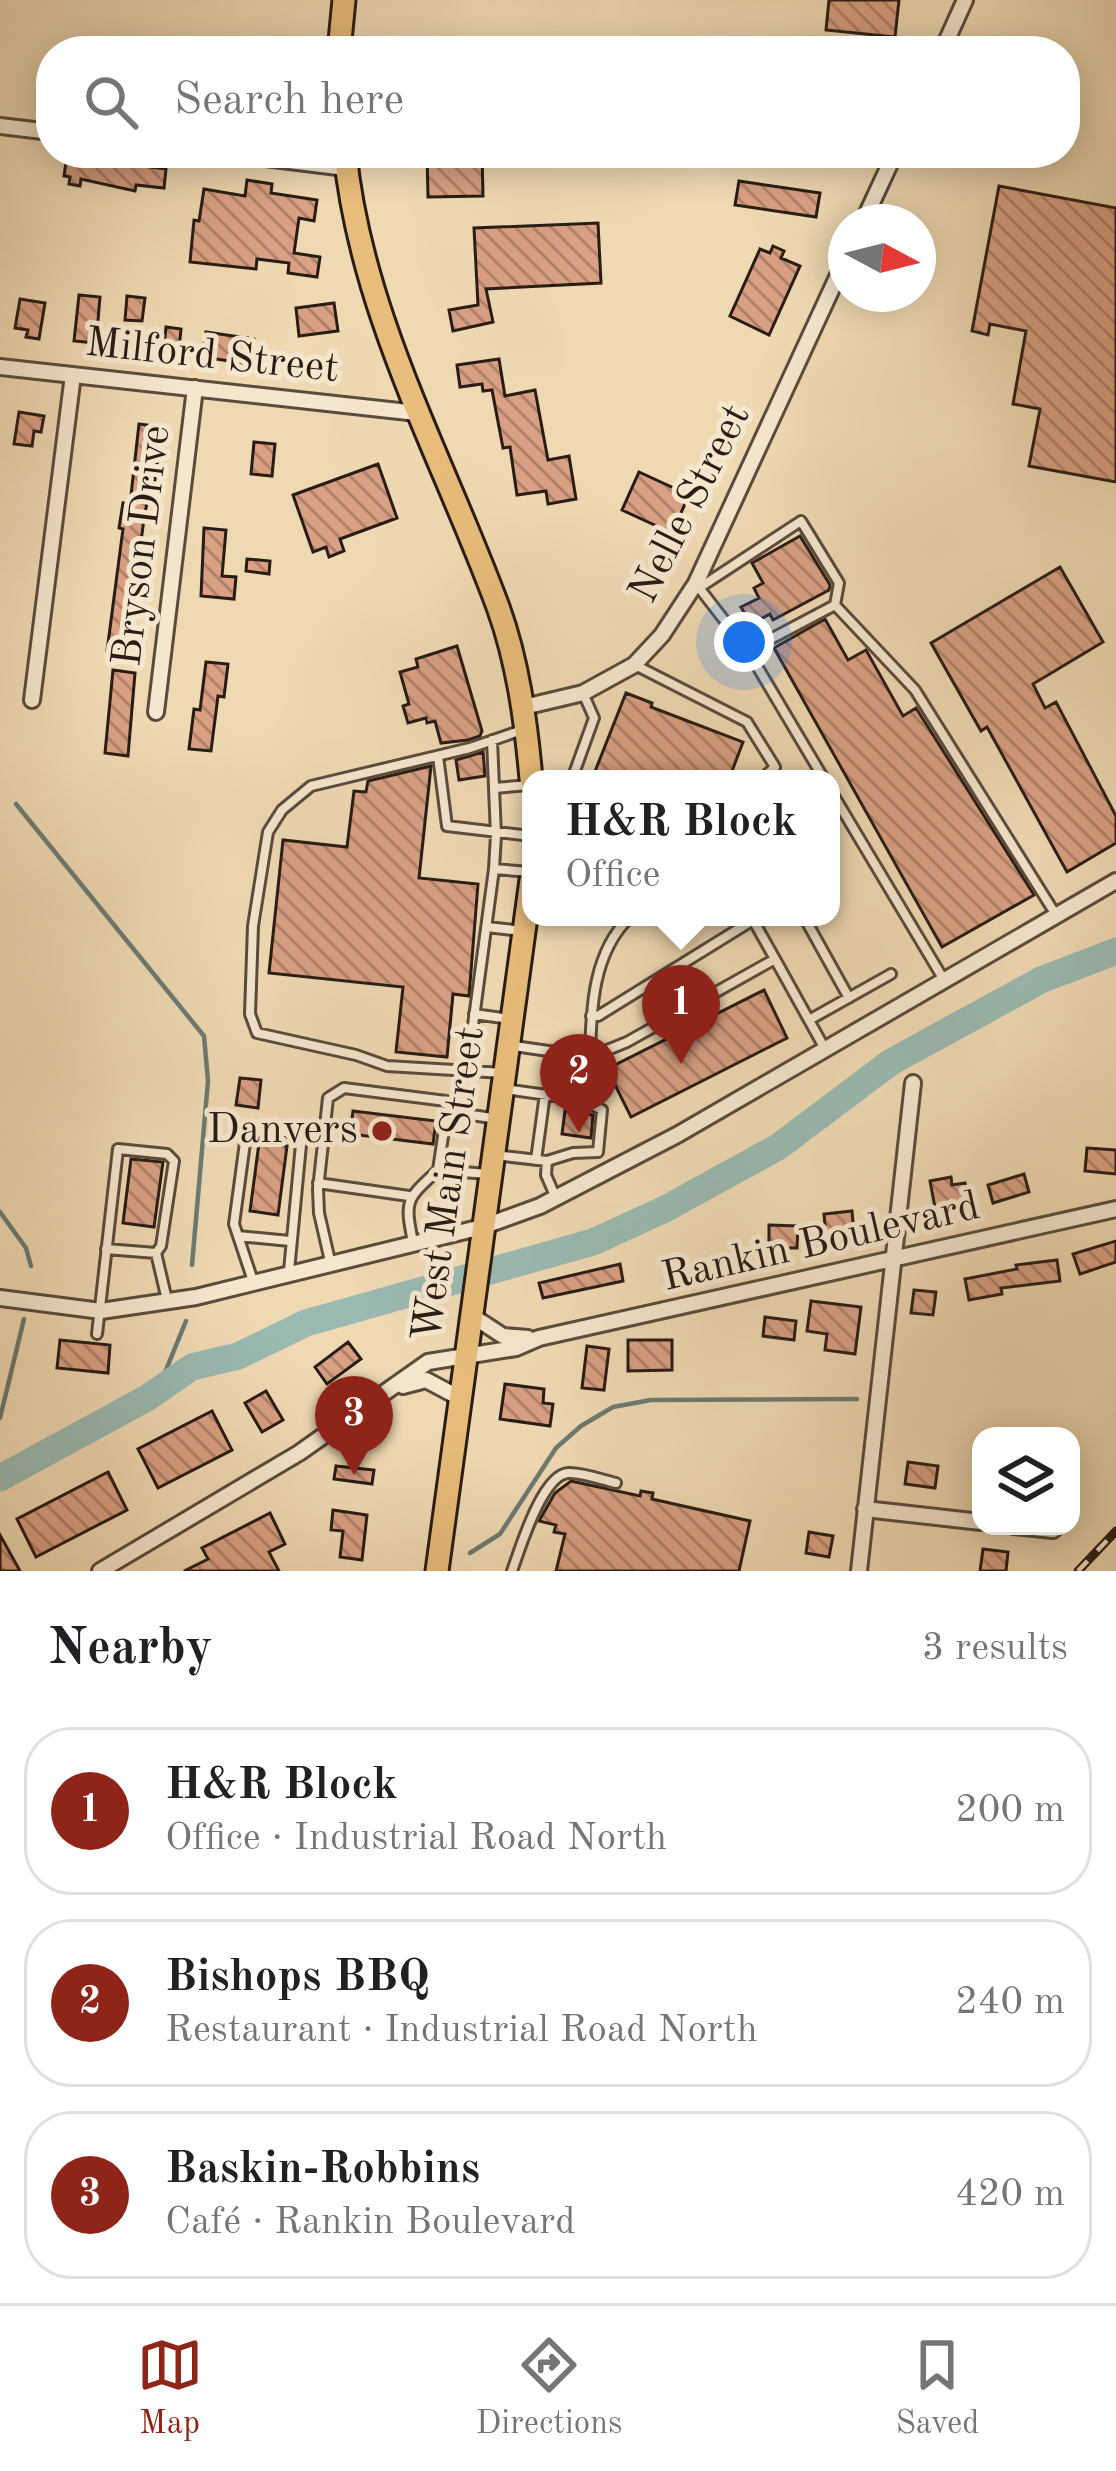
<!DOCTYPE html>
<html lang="en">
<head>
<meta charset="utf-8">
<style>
  :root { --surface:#fff; --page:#f6f6f6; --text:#202124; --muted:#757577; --line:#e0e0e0; --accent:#8f2418 }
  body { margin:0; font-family:"Old Standard TT",serif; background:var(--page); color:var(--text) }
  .controls { position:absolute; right:36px; bottom:36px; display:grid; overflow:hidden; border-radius:24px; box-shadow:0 6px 30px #0003 }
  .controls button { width:108px; height:108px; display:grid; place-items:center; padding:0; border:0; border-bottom:3px solid var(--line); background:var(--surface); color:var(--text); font:60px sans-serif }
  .compass { position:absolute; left:828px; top:204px; width:108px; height:108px; border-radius:50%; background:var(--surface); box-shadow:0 6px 30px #0003; rotate:97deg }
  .you { position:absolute; left:744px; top:642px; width:42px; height:42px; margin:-30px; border:9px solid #fff; border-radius:50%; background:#1a73e8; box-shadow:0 0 0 18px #1a73e833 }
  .badge { display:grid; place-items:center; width:78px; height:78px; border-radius:50%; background:var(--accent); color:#fff; font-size:39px; font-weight:700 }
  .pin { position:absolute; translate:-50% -99px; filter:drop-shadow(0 3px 6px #0008) }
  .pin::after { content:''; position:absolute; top:63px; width:42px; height:36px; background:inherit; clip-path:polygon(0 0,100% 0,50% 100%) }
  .popup { position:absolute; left:522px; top:770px; width:318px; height:156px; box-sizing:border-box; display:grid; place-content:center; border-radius:24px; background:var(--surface); filter:drop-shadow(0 3px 9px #0005); font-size:39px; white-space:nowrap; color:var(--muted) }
  .popup b { font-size:45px; color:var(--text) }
  .popup::after { content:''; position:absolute; left:50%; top:100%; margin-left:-24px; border:24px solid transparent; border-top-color:var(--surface) }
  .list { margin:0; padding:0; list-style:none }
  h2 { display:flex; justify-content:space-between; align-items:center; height:156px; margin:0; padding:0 48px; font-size:51px }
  h2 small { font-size:39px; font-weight:400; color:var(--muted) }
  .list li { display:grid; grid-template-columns:78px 1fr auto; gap:36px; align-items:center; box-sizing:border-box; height:168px; margin:0 24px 24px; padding:0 24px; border:3px solid var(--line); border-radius:48px }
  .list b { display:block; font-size:45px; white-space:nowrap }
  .list p { margin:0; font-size:39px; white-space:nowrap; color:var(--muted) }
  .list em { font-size:39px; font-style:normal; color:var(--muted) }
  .icon { flex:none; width:66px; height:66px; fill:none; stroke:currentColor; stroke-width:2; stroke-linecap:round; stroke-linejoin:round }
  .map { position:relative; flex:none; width:1116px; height:1571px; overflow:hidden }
  .search { position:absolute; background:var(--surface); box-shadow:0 6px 30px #0003; left:36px; right:36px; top:36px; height:132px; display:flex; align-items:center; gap:30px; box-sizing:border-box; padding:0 42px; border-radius:48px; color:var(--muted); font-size:45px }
  .sheet { height:732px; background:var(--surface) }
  nav { display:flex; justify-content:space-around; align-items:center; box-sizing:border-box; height:168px; border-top:3px solid var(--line); background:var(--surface); font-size:33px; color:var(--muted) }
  nav a { display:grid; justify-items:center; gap:6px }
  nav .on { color:var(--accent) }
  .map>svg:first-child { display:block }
</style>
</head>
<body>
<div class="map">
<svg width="1116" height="1571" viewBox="0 0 1116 1571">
  <defs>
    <pattern id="building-back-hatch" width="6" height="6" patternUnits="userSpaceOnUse" patternTransform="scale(3)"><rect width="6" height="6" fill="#d9a083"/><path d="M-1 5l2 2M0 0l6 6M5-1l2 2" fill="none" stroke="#b0826a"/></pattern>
  </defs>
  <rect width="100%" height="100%" fill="#efd9b3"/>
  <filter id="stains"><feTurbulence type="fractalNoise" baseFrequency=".00167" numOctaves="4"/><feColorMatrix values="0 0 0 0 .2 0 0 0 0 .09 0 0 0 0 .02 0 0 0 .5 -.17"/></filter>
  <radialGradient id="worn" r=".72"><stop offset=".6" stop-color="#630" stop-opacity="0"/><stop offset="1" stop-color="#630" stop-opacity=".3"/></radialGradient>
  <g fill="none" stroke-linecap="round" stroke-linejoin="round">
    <!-- stream -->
    <path stroke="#6c7a72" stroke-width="4.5" d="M16,804L204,1036L208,1081L192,1265
      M0,1212L26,1248L31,1266
      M159,1387L186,1321
      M0,1418L24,1319
      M470,1553L500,1534L556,1448L581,1426L613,1407L651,1400L857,1399"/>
    <!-- river -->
    <path stroke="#9ab9b1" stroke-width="27" d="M0,1478L147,1398L192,1367L238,1356L306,1323L593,1242L665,1209L778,1147L891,1062L1041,980L1116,951"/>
  </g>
  <!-- building -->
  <path fill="url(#building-back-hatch)" stroke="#281c14" stroke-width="3" d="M829,0H899L895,37L826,30Z
    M427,153H482L483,196L428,197Z
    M67,156L166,169L164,188L136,185L135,191L81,179L80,186L69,184L70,177L64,176Z
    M247,180L272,184L271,193L317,200L314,221L299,218L294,253L320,257L317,277L288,273L289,263L257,259L256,269L190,262L194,220L199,221L204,189L245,196Z
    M739,181L820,193L816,217L735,205Z
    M999,186L1116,208V482L1029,466L1040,409L1013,404L1026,331L990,324L988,335L972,331Z
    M598,223L601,283L486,289L493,322L453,331L449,310L478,305L474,228Z
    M773,246L784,251L781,258L800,266L769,335L730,316L760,249L770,253Z
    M79,295L100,297L96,343L74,341Z
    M127,296L145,298L142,321L125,320Z
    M20,299L45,303L39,339L26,337L28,330L15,328Z
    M334,303L338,331L299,336L296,308Z
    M166,327L181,329L179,349L164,347Z
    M206,332L254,339L250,364L202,357Z
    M499,359L505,396L535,390L548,460L569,456L576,499L548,504L546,491L517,495L510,447L503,448L492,390L483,391L482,384L460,387L457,365Z
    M19,412L44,416L41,432L34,431L32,446L14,444Z
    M139,424L162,427L154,486H150L144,519L127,645L119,644L118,652L107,651L123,529L119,528L123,503L130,504Z
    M254,442L275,444L272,476L251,474Z
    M378,464L397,518L340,539L344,551L329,557L326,547L313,552L293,495Z
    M639,472L689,495L672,533L622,510Z
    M204,528L226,530L222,576L236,577L234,599L201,596Z
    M800,536L830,585L829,590L773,620L770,614L751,624L741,607L759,598L754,588L763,583L752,563Z
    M247,559L270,561L269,574L246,571Z
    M1060,567L1103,642L1033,684L1045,708L1056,702L1116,816V843L1067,872L987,727L981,731L931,643Z
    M825,619L848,660L866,650L903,716L916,708L1034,895L942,947L774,648Z
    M457,646L482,731L480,736L468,740L441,743L435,721L427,723L426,718L408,723L403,706L409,704L400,672L418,667L416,659Z
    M206,662L228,664L224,697L218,696L211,751L189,749L194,709L200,710Z
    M113,670L135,673L128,756L105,753Z
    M626,693L652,703L651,707L743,742L729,779H592Z
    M483,752L485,776L459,780L456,760Z
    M431,766L419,878L478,884L469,996L453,994L447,1057L396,1052L403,987L269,973L283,840L347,847L354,791L366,792L368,781Z
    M764,990L787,1038L631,1117L607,1069Z
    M240,1078L261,1080L258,1108L236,1105Z
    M353,1111L436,1121L433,1144L350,1134Z
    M565,1111L593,1115L591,1138L562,1134Z
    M259,1143L287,1146L278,1215L250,1211Z
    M1087,1148L1116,1150V1174L1085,1171Z
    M131,1159L163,1162L154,1227L123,1223Z
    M1024,1174L1029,1192L993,1203L988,1185Z
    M951,1177L952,1185L965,1183L970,1206L936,1213L930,1181Z
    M852,1211L854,1234L826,1237L824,1214Z
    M769,1225L798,1226L797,1248H769Z
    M1116,1241V1262L1080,1274L1073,1254Z
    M1057,1260L1060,1281L1001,1288L1002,1294L969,1300L965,1279L1017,1269L1016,1265Z
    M620,1264L623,1281L543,1298L539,1283Z
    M914,1290L936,1292L933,1315L911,1313Z
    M811,1301L861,1307L855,1354L825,1350L827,1334L807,1331Z
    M765,1317L796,1321L794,1340L763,1336Z
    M60,1340L110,1345L108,1373L57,1368Z
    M628,1340H672V1370L628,1371Z
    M348,1342L361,1359L327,1384L315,1367Z
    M587,1346L609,1349L604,1390L582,1388Z
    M505,1384L544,1389L543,1403L553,1404L550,1426L500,1419Z
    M266,1391L283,1420L262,1432L245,1403Z
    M212,1411L232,1450L158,1488L138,1449Z
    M908,1462L938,1466L935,1488L905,1484Z
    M336,1466L374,1470L372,1484L334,1479Z
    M108,1472L127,1510L36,1557L17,1519Z
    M571,1481L640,1496L641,1491L653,1493L652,1499L750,1521L739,1571H556L565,1534L554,1532L556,1525L539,1521L555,1493Z
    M333,1510L367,1515L362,1560L340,1557L343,1531L331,1530Z
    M270,1513L285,1544L269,1552L279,1571H184L208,1559L202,1548Z
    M809,1532L833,1536L829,1557L806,1553Z
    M0,1535L20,1571H0Z
    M983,1549L1008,1552L1006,1571H980Z"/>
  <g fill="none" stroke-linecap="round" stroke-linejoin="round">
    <defs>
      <path id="lane" d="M697,585L748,651L835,605L915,690L1056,915
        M699,588L801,521L839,583L835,605
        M748,651L824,779
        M635,665L747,722L775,767L762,779
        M438,756L447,826L531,836
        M572,779L594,718L583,693
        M494,788L530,785
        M831,791L944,980
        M494,869L530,872
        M804,917L849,998
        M752,918L775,959
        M487,927L522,931
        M474,1014L510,1019
        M591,1016H598L753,920
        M809,1020L891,974
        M514,1046L590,1057C591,1008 593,952 630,917
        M590,1057L627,1042L775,959L825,1049
        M467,1070L494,869L496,835L492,740
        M504,1073L387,1066L356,1055L257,1033L250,1014L253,926L268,832L282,810L311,786L470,748L525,729
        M494,1155L547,1161L573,1153L598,1152L602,1110L583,1100L504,1089
        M536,1160L545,1094
        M547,1161L546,1175L556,1198
        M438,1170L488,1174
        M318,1183L409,1196
        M238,1236L290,1241
        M413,1242C404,1199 407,1199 438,1170L445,1123L452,1112
        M106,1249L156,1253
        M330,1261L319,1213L318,1189L328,1098L344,1088L446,1101L452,1112L498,1119
        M253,1281L234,1224L247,1128L302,1134L289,1271
        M97,1334L118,1149L167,1154L174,1161L161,1246L156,1253L167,1300
        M512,1571C520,1549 542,1475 568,1473C582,1472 602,1480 616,1483"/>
      <path id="street" d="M942,51L965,0
        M0,126L51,132
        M225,153L346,168
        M863,222L895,153
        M0,367L417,413
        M32,700L73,375
        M524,707L583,693L634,665L662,635L696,583L846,258
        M156,712L195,388
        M0,1298L101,1311L196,1297L482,1227L540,1206L677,1135L1116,881
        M471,1315L503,1336L528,1338
        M403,1386L426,1380L460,1398
        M865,1509L981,1522
        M1013,1526L1053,1530
        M100,1571L299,1453L428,1362L516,1348L539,1338L1116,1209
        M859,1571L913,1083"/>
      <path id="primary" d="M339,51L344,0
        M345,153C361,314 443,458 498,607C518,662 526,722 531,779
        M437,1571L531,880"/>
    </defs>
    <!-- lane casing -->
    <use href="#lane" stroke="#5a4b3c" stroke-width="14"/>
    <!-- street casing -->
    <use href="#street" stroke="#5a4b3c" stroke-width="20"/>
    <!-- primary casing -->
    <use href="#primary" stroke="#281c14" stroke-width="27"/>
    <!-- lane -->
    <use href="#lane" stroke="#f5e6ce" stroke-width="8"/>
    <!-- street -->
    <use href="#street" stroke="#f5e6ce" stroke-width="14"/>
    <!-- primary -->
    <use href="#primary" stroke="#e8bc7a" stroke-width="21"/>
    <defs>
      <path id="rail" d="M1078,1571L1116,1531"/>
    </defs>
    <!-- rail casing -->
    <use href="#rail" stroke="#281c14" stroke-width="9"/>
    <!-- rail -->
    <use href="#rail" stroke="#f5e6ce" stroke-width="4.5" stroke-dasharray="14" stroke-linecap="butt"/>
  </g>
  <!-- markers -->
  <circle fill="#8f2418" stroke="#f5e6ce" stroke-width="4.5" cx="382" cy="1131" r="12"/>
  <g text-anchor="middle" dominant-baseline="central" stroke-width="10" stroke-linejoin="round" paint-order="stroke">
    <!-- street labels -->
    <g font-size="42" fill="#281c14" stroke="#f5e6ce">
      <text transform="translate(212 357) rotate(6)">Milford Street</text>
      <text transform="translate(691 504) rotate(-63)">Nelle Street</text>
      <text transform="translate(143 546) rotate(-83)">Bryson Drive</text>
      <text transform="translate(450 1184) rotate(-82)">West Main Street</text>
      <text transform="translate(821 1243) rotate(-13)">Rankin Boulevard</text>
    </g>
    <!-- poi labels -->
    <g font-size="42" fill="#281c14" stroke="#f5e6ce" text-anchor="end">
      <text x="358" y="1131">Danvers</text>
    </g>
  </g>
  <rect width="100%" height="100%" filter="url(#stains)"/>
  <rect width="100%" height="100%" fill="url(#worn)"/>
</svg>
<div class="controls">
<button><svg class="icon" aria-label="layers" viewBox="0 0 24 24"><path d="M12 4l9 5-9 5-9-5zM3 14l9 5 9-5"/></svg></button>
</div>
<svg class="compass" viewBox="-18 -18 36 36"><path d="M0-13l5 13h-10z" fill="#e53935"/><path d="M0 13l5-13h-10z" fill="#757577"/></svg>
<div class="you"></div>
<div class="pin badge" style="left:681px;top:1064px">1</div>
<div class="popup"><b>H&amp;R Block</b>Office</div>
<div class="pin badge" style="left:579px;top:1133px">2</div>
<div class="pin badge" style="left:354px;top:1475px">3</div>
<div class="search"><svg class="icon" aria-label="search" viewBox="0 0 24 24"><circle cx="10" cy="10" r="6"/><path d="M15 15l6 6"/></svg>Search here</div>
</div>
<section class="sheet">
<h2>Nearby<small>3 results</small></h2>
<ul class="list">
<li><span class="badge">1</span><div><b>H&amp;R Block</b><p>Office · Industrial Road North</p></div><em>200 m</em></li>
<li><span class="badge">2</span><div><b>Bishops BBQ</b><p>Restaurant · Industrial Road North</p></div><em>240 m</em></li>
<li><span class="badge">3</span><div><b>Baskin-Robbins</b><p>Café · Rankin Boulevard</p></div><em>420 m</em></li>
</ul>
</section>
<nav>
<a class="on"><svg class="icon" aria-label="map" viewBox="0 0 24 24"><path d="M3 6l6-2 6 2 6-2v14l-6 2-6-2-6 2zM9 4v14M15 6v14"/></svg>Map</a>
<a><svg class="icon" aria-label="directions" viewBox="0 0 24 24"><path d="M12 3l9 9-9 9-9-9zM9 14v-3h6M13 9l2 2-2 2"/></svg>Directions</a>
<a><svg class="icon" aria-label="saved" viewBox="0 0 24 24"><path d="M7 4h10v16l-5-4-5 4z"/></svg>Saved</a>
</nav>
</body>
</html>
